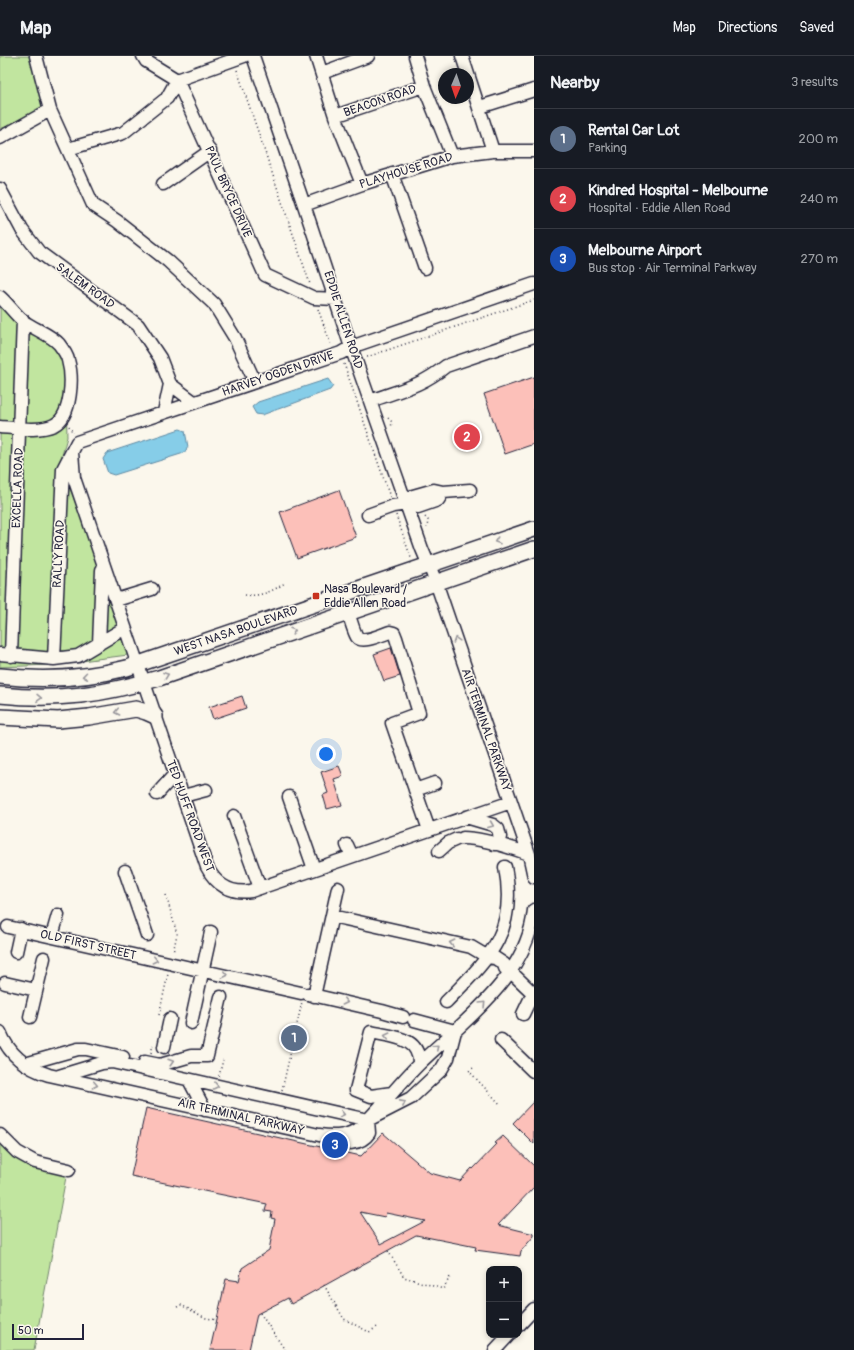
<!DOCTYPE html>
<html lang="en">
<head>
<meta charset="utf-8">
<style>
  :root { --surface:#171b24; --page:#20242c; --text:#f1f3f6; --muted:#9ea1a6; --line:#363941; --accent:#2563eb }
  body { margin:0; font-family:Pangolin,sans-serif; background:var(--page); color:var(--text) }
  .controls { position:absolute; right:12px; bottom:12px; display:grid; overflow:hidden; border-radius:8px; box-shadow:0 2px 6px #0003 }
  .controls button { width:36px; height:36px; display:grid; place-items:center; padding:0; border:0; border-bottom:1px solid var(--line); background:var(--surface); color:var(--text); font:20px sans-serif }
  .compass { position:absolute; left:438px; top:12px; width:36px; height:36px; border-radius:50%; background:var(--surface); box-shadow:0 2px 6px #0003; rotate:182deg }
  .scale { position:absolute; left:12px; bottom:10px; width:72px; box-sizing:border-box; padding-left:4px; border:2px solid #22223b; border-top:0; font-size:11px; line-height:14px; white-space:nowrap; color:#22223b; -webkit-text-stroke:3px #fbf7ec; paint-order:stroke }
  .you { position:absolute; left:326px; top:698px; width:14px; height:14px; margin:-10px; border:3px solid #fff; border-radius:50%; background:#1a73e8; box-shadow:0 0 0 6px #1a73e833 }
  .badge { display:grid; place-items:center; width:26px; height:26px; border-radius:50%; background:var(--accent); color:#fff; font-size:13px; font-weight:700 }
  .pin { position:absolute; translate:-50% -50%; border:2px solid #fff; box-shadow:0 1px 4px #0006 }
  .list { margin:0; padding:0; list-style:none }
  h2 { display:flex; justify-content:space-between; align-items:center; height:52px; margin:0; padding:0 16px; font-size:17px }
  h2 small { font-size:13px; font-weight:400; color:var(--muted) }
  .list li { display:grid; grid-template-columns:26px 1fr auto; gap:12px; align-items:center; box-sizing:border-box; height:60px; padding:0 16px; border-top:1px solid var(--line) }
  .list b { display:block; font-size:15px; white-space:nowrap }
  .list p { margin:0; font-size:13px; white-space:nowrap; color:var(--muted) }
  .list em { font-size:13px; font-style:normal; color:var(--muted) }
  .map { position:relative; flex:none; width:534px; height:1294px; overflow:hidden }
  header { display:flex; align-items:center; gap:24px; box-sizing:border-box; height:56px; padding:0 20px; background:var(--surface); border-bottom:1px solid var(--line) }
  header strong { font-size:19px }
  nav { display:flex; gap:22px; margin-inline-start:auto; font-size:14px }
  main { display:flex }
  aside { flex:1; background:var(--surface) }
  .map>svg:first-child { display:block }
</style>
</head>
<body>
<header>
<strong>Map</strong>
<nav><a>Map</a><a>Directions</a><a>Saved</a></nav>
</header>
<main>
<div class="map">
<svg width="534" height="1294" viewBox="0 0 534 1294">
  <rect width="100%" height="100%" fill="#fbf7ec"/>
  <filter id="ink" filterUnits="userSpaceOnUse"><feTurbulence type="fractalNoise" baseFrequency=".025" numOctaves="2"/><feDisplacementMap in="SourceGraphic" scale="8" xChannelSelector="R" yChannelSelector="G"/><feConvolveMatrix kernelMatrix="1 2 1 2 8 2 1 2 1" color-interpolation-filters="sRGB"/></filter>
  <g filter="url(#ink)">
    <!-- green -->
    <path fill="#c1e59f" stroke="#72846d" d="M0,0H30L44,51L15,68L0,73Z
      M0,235L65,298L67,381L60,407L89,481L128,599L50,609L0,611Z
      M0,1088C9,1097 24,1109 36,1112C47,1115 57,1116 66,1121L34,1294H0Z"/>
    <!-- water -->
    <path fill="#86cde8" stroke="#5e89a3" d="M328,323L333,330L330,334L262,359L256,358L252,351L258,346Z
      M180,373L185,375L188,391L184,397L114,419L108,417L103,403L107,397Z"/>
    <!-- building -->
    <path fill="#fcc0b9" stroke="#22223b" fill-rule="evenodd" d="M534,321V388L505,398L484,338Z
      M339,434L356,481L297,502L280,456Z
      M391,592L400,620L384,625L374,598Z
      M242,640L246,652L213,663L209,651Z
      M339,710L343,720L334,723L342,749L327,753L323,739L328,737L321,716Z
      M534,1045V1088L513,1067Z
      M146,1052L361,1100L383,1077L430,1117L460,1125L472,1112L473,1113L497,1088L495,1087L503,1080L534,1110V1131L498,1169L534,1178V1180L521,1195L520,1200L475,1194L476,1191L416,1179L291,1248L288,1242L257,1258L249,1294H210L226,1223L239,1225L242,1212L269,1194L275,1163L271,1162L272,1156L265,1155L267,1148L131,1120ZM360,1156L385,1161L386,1157L425,1165L381,1188Z"/>
    <g fill="none" stroke-linecap="round" stroke-linejoin="round">
      <defs>
        <path id="minor" d="M36,0L50,54L93,149L117,165L168,205L214,248L235,282L255,326
          M143,0L146,5L177,24L265,219L314,242L336,243
          M253,0L304,149L351,291L422,493L436,526L529,798L534,821
          M316,0L335,60L362,128
          M415,0L424,30L452,100
          M462,0L493,95
          M322,17L368,0
          M480,51L534,34
          M335,60L424,30
          M0,82L50,54
          M68,93L123,77L167,42L177,24L244,0
          M392,118L425,212
          M163,128L210,95
          M0,133L22,174L39,196L138,269L160,302L170,328
          M304,149L362,128L452,100L493,95H534
          M0,241C8,248 15,258 23,265C34,273 51,279 59,288C62,292 67,299 68,304C73,321 72,360 54,369C38,376 17,372 0,371
          M370,345C400,334 420,331 446,310L534,280
          M164,356L170,328L194,346
          M72,396L74,422L207,811C216,829 231,838 251,835L511,746
          M443,436L470,434
          M368,459L393,450L407,448L418,451L438,444L443,436L434,434L413,440L407,448
          M116,544L152,533
          M348,557C351,564 353,574 357,581C362,588 383,578 390,576L394,577L396,582L419,657L392,667L429,774
          M99,588L102,514
          M0,598L54,603L78,600L125,572
          M11,600L23,264
          M54,603L63,413L77,386L341,297L351,291L534,228
          M415,734L435,727
          M157,738L175,718
          M183,740L206,734
          M289,741L314,813
          M234,760L260,832
          M466,761L493,769L498,773L500,781L494,788
          M463,782C481,782 512,792 529,798
          M347,789L352,800
          M439,795L448,787L457,783
          M125,815L147,879
          M332,860L471,891L488,901L495,902L504,908L505,912
          M8,871L169,907
          M52,880L58,859
          M16,896L21,873
          M173,908L301,937
          M505,912L511,916L534,938
          M5,927L36,934
          M308,938L382,955L403,961
          M314,940L338,832
          M446,946C488,903 518,877 505,811
          M523,958L533,937
          M30,961L44,902
          M414,964L455,975
          M191,967L211,876
          M0,976C9,999 26,1012 49,1019L319,1079C335,1081 349,1081 362,1070C382,1050 399,1028 419,1008C431,996 443,986 455,975C491,942 529,905 534,854
          M501,984L533,1015
          M164,991L170,963
          M145,1006L160,1009L191,1000H207L221,941
          M25,1008L78,993H86L123,1001
          M59,1020L102,1007L112,1006L368,1064L411,1042L441,1014L448,1002L455,975
          M189,1024L205,1054
          M392,1037L371,1040L356,1034L371,976C391,981 420,980 419,1008
          M0,1079L17,1096L35,1106L69,1114
          M331,1084C343,1089 361,1089 369,1077L368,1064
          M519,1269L534,1253
          M495,1294L509,1279"/>
        <path id="major" d="M0,620C43,625 84,623 127,612L534,473
          M0,639C59,645 102,639 159,622L534,493
          M0,661L58,664L89,661L136,653L146,656L155,660"/>
      </defs>
      <!-- minor casing -->
      <use href="#minor" stroke="#22223b" stroke-width="15"/>
      <!-- major casing -->
      <use href="#major" stroke="#22223b" stroke-width="18"/>
      <!-- path -->
      <path stroke="#22223b" stroke-width="1.5" stroke-dasharray="1 3" stroke-linecap="butt" d="M237,14L310,228
        M318,253L331,289
        M367,301L534,244
        M344,308L390,441
        M388,362L392,366L391,372
        M69,370L73,377
        M396,459L411,502
        M425,461L428,464L427,472
        M245,539C260,541 273,535 285,527
        M166,839L177,878L173,897
        M159,959L168,918
        M151,997L153,989
        M473,1012L469,1015L501,1049
        M219,1020L223,1004
        M282,1034L302,946
        M388,1195L404,1221L443,1233L450,1221
        M324,1229L344,1263L369,1276L379,1270
        M177,1251L181,1249L206,1262L217,1264
        M260,1257L285,1294"/>
      <!-- minor -->
      <use href="#minor" stroke="#fbf7ec" stroke-width="12"/>
      <!-- major -->
      <use href="#major" stroke="#fbf7ec" stroke-width="15"/>
    </g>
    <!-- one-way arrows -->
    <defs><path id="oneway-chevron" d="M-2-3.5L2.5 0L-2 3.5" fill="none" stroke-width="1.6" stroke-linecap="round" stroke-linejoin="round"/></defs>
    <g stroke="#99979c">
      <use href="#oneway-chevron" transform="translate(497 485) rotate(161)"/>
      <use href="#oneway-chevron" transform="translate(293 575) rotate(-19)"/>
      <use href="#oneway-chevron" transform="translate(456 584) rotate(-108)"/>
      <use href="#oneway-chevron" transform="translate(166 619) rotate(-20)"/>
      <use href="#oneway-chevron" transform="translate(85 620) rotate(172)"/>
      <use href="#oneway-chevron" transform="translate(39 642) rotate(1)"/>
      <use href="#oneway-chevron" transform="translate(117 656) rotate(168)"/>
      <use href="#oneway-chevron" transform="translate(491 769) rotate(22)"/>
      <use href="#oneway-chevron" transform="translate(452 887) rotate(-167)"/>
      <use href="#oneway-chevron" transform="translate(155 904) rotate(13)"/>
      <use href="#oneway-chevron" transform="translate(225 919) rotate(13)"/>
      <use href="#oneway-chevron" transform="translate(345 946) rotate(13)"/>
      <use href="#oneway-chevron" transform="translate(483 948) rotate(-45)"/>
      <use href="#oneway-chevron" transform="translate(387 980) rotate(-168)"/>
      <use href="#oneway-chevron" transform="translate(436 991) rotate(-42)"/>
      <use href="#oneway-chevron" transform="translate(171 1006) rotate(-17)"/>
      <use href="#oneway-chevron" transform="translate(95 1029) rotate(12)"/>
      <use href="#oneway-chevron" transform="translate(216 1030) rotate(13)"/>
      <use href="#oneway-chevron" transform="translate(403 1047) rotate(-28)"/>
      <use href="#oneway-chevron" transform="translate(342 1058) rotate(13)"/>
    </g>
  </g>
  <!-- markers -->
  <rect fill="#c8321e" stroke="#fbf7ec" stroke-width="1.5" x="312" y="536" width="8" height="8" rx="2"/>
  <g text-anchor="middle" dominant-baseline="central" stroke-width="3" stroke-linejoin="round" paint-order="stroke">
    <!-- street labels -->
    <g font-size="12" fill="#22223b" stroke="#fbf7ec">
      <text transform="translate(380 45) rotate(-19)">BEACON ROAD</text>
      <text transform="translate(406 115) rotate(-17)">PLAYHOUSE ROAD</text>
      <text transform="translate(228 136) rotate(66)">PAUL BRYCE DRIVE</text>
      <text transform="translate(85 230) rotate(36)">SALEM ROAD</text>
      <text transform="translate(343 264) rotate(72)">EDDIE ALLEN ROAD</text>
      <text transform="translate(278 318) rotate(-19)">HARVEY OGDEN DRIVE</text>
      <text transform="translate(18 432) rotate(-88)">EXCELLA ROAD</text>
      <text transform="translate(59 498) rotate(-87)">RALLY ROAD</text>
      <text transform="translate(236 575) rotate(-19)">WEST NASA BOULEVARD</text>
      <text transform="translate(486 674) rotate(71)">AIR TERMINAL PARKWAY</text>
      <text transform="translate(190 760) rotate(70)">TED HUFF ROAD WEST</text>
      <text transform="translate(88 889) rotate(13)">OLD FIRST STREET</text>
      <text transform="translate(241 1061) rotate(13)">AIR TERMINAL PARKWAY</text>
    </g>
    <!-- poi labels -->
    <g font-size="12" fill="#22223b" stroke="#fbf7ec" text-anchor="start">
      <text x="324" y="533">Nasa Boulevard /<tspan x="324" dy="14">Eddie Allen Road</tspan></text>
    </g>
  </g>
</svg>
<div class="controls">
<button>+</button>
<button>−</button>
</div>
<svg class="compass" viewBox="-18 -18 36 36"><path d="M0-13l5 13h-10z" fill="#e53935"/><path d="M0 13l5-13h-10z" fill="#9ea1a6"/></svg>
<div class="scale">50 m</div>
<div class="you"></div>
<div class="pin badge" style="left:294px;top:982px;background:#5c6f8a">1</div>
<div class="pin badge" style="left:467px;top:381px;background:#e0444e">2</div>
<div class="pin badge" style="left:335px;top:1089px;background:#1a4fb4">3</div>
</div>
<aside>
<h2>Nearby<small>3 results</small></h2>
<ul class="list">
<li><span class="badge" style="background:#5c6f8a">1</span><div><b>Rental Car Lot</b><p>Parking</p></div><em>200 m</em></li>
<li><span class="badge" style="background:#e0444e">2</span><div><b>Kindred Hospital - Melbourne</b><p>Hospital · Eddie Allen Road</p></div><em>240 m</em></li>
<li><span class="badge" style="background:#1a4fb4">3</span><div><b>Melbourne Airport</b><p>Bus stop · Air Terminal Parkway</p></div><em>270 m</em></li>
</ul>
</aside>
</main>
</body>
</html>
